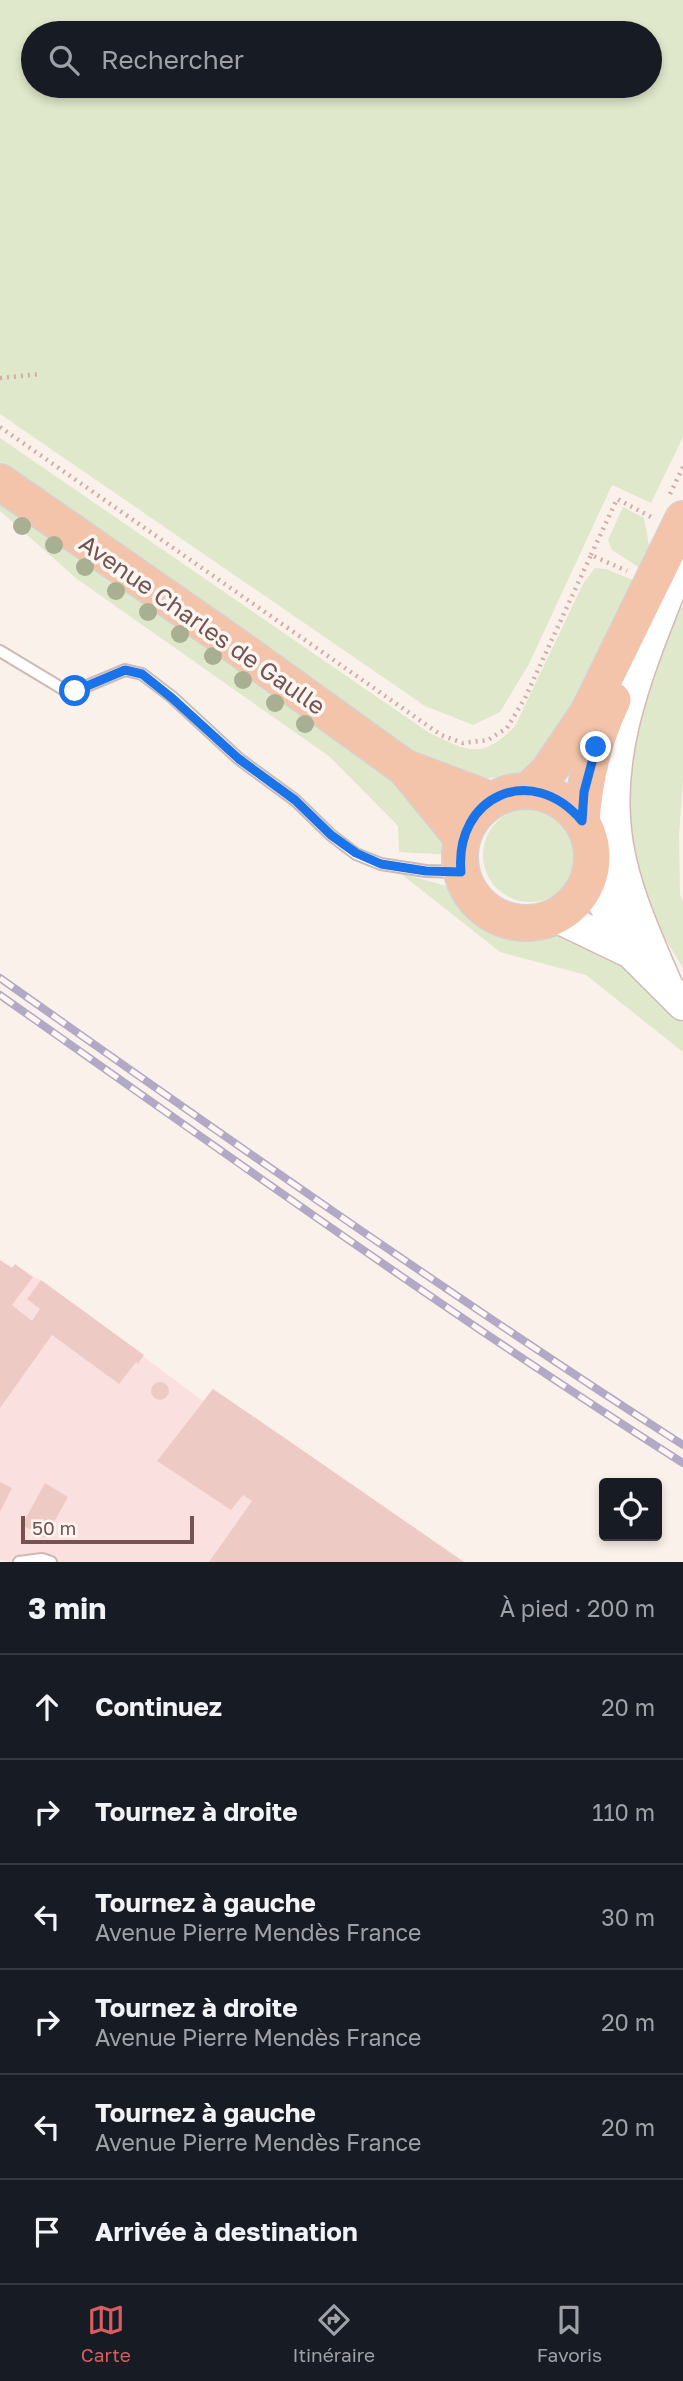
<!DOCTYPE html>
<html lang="fr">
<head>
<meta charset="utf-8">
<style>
  :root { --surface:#171b24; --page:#20242c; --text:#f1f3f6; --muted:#9ea1a6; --line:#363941; --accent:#da5c61 }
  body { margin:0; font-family:"Golos Text",sans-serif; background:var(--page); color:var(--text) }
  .controls { position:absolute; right:21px; bottom:21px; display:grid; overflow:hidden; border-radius:7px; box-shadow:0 4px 10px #0003 }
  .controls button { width:63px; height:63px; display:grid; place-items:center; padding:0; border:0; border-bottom:2px solid var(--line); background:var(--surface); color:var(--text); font:35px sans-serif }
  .scale { position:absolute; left:21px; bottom:18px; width:173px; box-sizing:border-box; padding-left:7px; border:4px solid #755350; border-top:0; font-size:19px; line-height:24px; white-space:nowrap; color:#755350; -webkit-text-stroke:5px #fef6f2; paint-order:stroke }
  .stop { position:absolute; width:21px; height:21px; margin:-16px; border:5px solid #1a73e8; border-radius:50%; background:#fff }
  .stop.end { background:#1a73e8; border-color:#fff; box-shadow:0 2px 7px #0008 }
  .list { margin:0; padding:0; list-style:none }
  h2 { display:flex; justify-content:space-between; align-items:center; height:91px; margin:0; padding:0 28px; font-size:30px }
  h2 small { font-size:23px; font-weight:400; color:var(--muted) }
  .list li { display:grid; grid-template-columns:46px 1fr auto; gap:21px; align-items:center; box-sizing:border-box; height:105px; padding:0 28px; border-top:2px solid var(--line) }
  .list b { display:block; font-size:26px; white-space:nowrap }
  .list p { margin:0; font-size:23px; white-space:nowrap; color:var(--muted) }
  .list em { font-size:23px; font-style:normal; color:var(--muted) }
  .icon { flex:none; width:38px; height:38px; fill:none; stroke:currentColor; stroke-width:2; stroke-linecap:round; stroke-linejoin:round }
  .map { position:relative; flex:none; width:683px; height:1562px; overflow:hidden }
  .search { position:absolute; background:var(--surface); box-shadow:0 4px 10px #0003; left:21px; right:21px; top:21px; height:77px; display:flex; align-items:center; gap:18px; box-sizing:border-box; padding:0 24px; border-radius:38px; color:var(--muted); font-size:26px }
  .sheet { height:721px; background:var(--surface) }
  nav { display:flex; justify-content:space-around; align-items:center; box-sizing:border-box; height:98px; border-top:2px solid var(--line); background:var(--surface); font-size:19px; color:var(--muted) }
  nav a { display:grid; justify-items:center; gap:4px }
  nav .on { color:var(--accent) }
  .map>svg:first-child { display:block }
</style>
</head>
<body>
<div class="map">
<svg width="683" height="1562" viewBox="0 0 683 1562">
  <rect width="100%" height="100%" fill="#fbf1eb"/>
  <!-- commercial -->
  <path fill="#fae1e0" d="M0,1260L12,1268L41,1280L203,1401L213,1389L222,1395L464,1562H8L0,1560Z"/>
  <!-- green -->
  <path fill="#dfe8ca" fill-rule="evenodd" d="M0,0H683V437L651,503L612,485L529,664L500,712L473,725L425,706L0,414ZM33,33H650V86H33Z
    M0,438L428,732C467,751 482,761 515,726L583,584L595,568L606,569L638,582L590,696L527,773L476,780L416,755L0,462Z
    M0,497L403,783L447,839L450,855L399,852L398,826L330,757L77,579L0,511Z
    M623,507L644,518L649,545L643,570L612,550L608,540Z
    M681,607L683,608V779L679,835L680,894L683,902V968L642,901L620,806L653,663Z
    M483 855a47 47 0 1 1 94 0a47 47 0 1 1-94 0Z
    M400,873L443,885L461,893L474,911L501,931L519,934H567L593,946L623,967L683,1023V1052L586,975L500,952Z"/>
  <!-- building -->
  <path fill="#eecac5" d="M0,1260L12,1268L15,1264L33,1277L12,1305L32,1321L40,1309L27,1299L41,1280L144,1355L138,1364L136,1362L119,1384L52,1335L0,1408Z
    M151 1391a9 9 0 1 1 18 0a9 9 0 1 1-18 0Z
    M213,1389L292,1443L464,1562H209L252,1501L243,1495L231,1510L157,1461Z
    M0,1482L12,1488L0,1512Z
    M45,1483L68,1497L45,1538L22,1525Z"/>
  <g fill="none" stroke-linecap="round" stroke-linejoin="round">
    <defs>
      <path id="service" d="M0,651L63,689L75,691L125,670L142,674L172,697L239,759L295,800L331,835L356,854L381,864L426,871L461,872
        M19,1562L42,1559L51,1562"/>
      <path id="secondary" d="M589,875L631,952L683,1004
        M556,916L631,952
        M666,985C647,940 625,894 617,845C600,744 646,652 681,559"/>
      <path id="primary" d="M0,482L233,644L405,768L462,838
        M406,768L491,800
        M529,790L548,772L588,713L683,519
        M460 857a66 66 0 1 1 132 0a66 66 0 1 1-132 0Z
        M582,821C585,780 595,737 613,700"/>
    </defs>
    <!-- service casing -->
    <use href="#service" stroke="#cfb9b4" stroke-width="14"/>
    <!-- secondary casing -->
    <use href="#secondary" stroke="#d4b9b4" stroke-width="35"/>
    <!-- primary casing -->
    <use href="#primary" stroke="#d8cfce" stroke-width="38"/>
    <!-- path -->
    <path stroke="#d4ada8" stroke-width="4.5" stroke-dasharray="2 5" stroke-linecap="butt" d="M0,378L41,374
      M0,427L441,735L463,743L488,740L507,728L525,698L591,555L627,571
      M670,494L683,467
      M591,555L617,499L653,518"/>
    <!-- service -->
    <use href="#service" stroke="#fff" stroke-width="10"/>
    <!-- secondary -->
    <use href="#secondary" stroke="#fff" stroke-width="32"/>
    <!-- primary -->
    <use href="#primary" stroke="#f4c4aa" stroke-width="35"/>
    <defs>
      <path id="rail" d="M0,978C225,1137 451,1296 683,1445
        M0,995C226,1154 450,1315 683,1463"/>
    </defs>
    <!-- rail casing -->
    <use href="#rail" stroke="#b1a9c5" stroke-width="8"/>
    <!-- rail -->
    <use href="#rail" stroke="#fef6f2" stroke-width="5" stroke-dasharray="16" stroke-linecap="butt"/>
  </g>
  <!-- trees -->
  <g fill="#a8af92">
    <circle cx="22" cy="526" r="9"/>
    <circle cx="54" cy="545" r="9"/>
    <circle cx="85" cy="567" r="9"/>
    <circle cx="116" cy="591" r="9"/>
    <circle cx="148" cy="612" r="9"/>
    <circle cx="180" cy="634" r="9"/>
    <circle cx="213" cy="656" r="9"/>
    <circle cx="243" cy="680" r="9"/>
    <circle cx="275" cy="703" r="9"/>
    <circle cx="305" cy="724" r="9"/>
  </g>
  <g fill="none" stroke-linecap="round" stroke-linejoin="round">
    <!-- route -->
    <path stroke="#1a73e8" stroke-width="9" d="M75,691L125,670L142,674L172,698L239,759L295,800L331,835L356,853L381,864L426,871L461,872C454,796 532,761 582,821L584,792L596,747"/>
  </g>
  <g text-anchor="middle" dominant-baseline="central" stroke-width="7" stroke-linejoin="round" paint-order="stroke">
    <!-- street labels -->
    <g font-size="24" fill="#755350" stroke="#fef6f2">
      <text transform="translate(203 624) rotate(35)">Avenue Charles de Gaulle</text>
    </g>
  </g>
</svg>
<div class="controls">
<button><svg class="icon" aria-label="locate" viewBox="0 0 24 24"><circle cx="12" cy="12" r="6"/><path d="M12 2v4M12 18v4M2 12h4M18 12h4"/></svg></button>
</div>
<div class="scale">50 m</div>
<div class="stop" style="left:75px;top:691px"></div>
<div class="stop end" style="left:596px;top:747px"></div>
<div class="search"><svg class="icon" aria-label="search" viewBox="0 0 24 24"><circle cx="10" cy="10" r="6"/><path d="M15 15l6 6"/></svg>Rechercher</div>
</div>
<section class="sheet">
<h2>3 min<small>À pied · 200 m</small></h2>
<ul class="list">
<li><svg class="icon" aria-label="ahead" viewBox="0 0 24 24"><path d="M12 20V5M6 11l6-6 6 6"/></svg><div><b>Continuez</b></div><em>20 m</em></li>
<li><svg class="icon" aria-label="right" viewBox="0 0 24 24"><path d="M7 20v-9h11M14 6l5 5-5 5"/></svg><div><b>Tournez à droite</b></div><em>110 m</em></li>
<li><svg class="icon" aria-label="left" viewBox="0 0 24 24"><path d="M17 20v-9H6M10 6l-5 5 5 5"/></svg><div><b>Tournez à gauche</b><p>Avenue Pierre Mendès France</p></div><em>30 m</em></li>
<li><svg class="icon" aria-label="right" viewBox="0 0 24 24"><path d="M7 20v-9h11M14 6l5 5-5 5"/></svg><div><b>Tournez à droite</b><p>Avenue Pierre Mendès France</p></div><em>20 m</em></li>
<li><svg class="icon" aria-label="left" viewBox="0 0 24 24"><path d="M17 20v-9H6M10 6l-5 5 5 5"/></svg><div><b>Tournez à gauche</b><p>Avenue Pierre Mendès France</p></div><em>20 m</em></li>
<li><svg class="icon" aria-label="arrive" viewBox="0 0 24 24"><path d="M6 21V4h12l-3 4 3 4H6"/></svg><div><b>Arrivée à destination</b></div></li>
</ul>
</section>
<nav>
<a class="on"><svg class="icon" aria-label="map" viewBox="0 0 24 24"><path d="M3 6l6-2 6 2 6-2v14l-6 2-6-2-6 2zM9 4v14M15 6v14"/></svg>Carte</a>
<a><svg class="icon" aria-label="directions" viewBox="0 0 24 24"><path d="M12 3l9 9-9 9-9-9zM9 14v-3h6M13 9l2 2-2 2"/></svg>Itinéraire</a>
<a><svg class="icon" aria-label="saved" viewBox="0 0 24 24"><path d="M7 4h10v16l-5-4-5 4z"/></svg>Favoris</a>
</nav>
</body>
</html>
